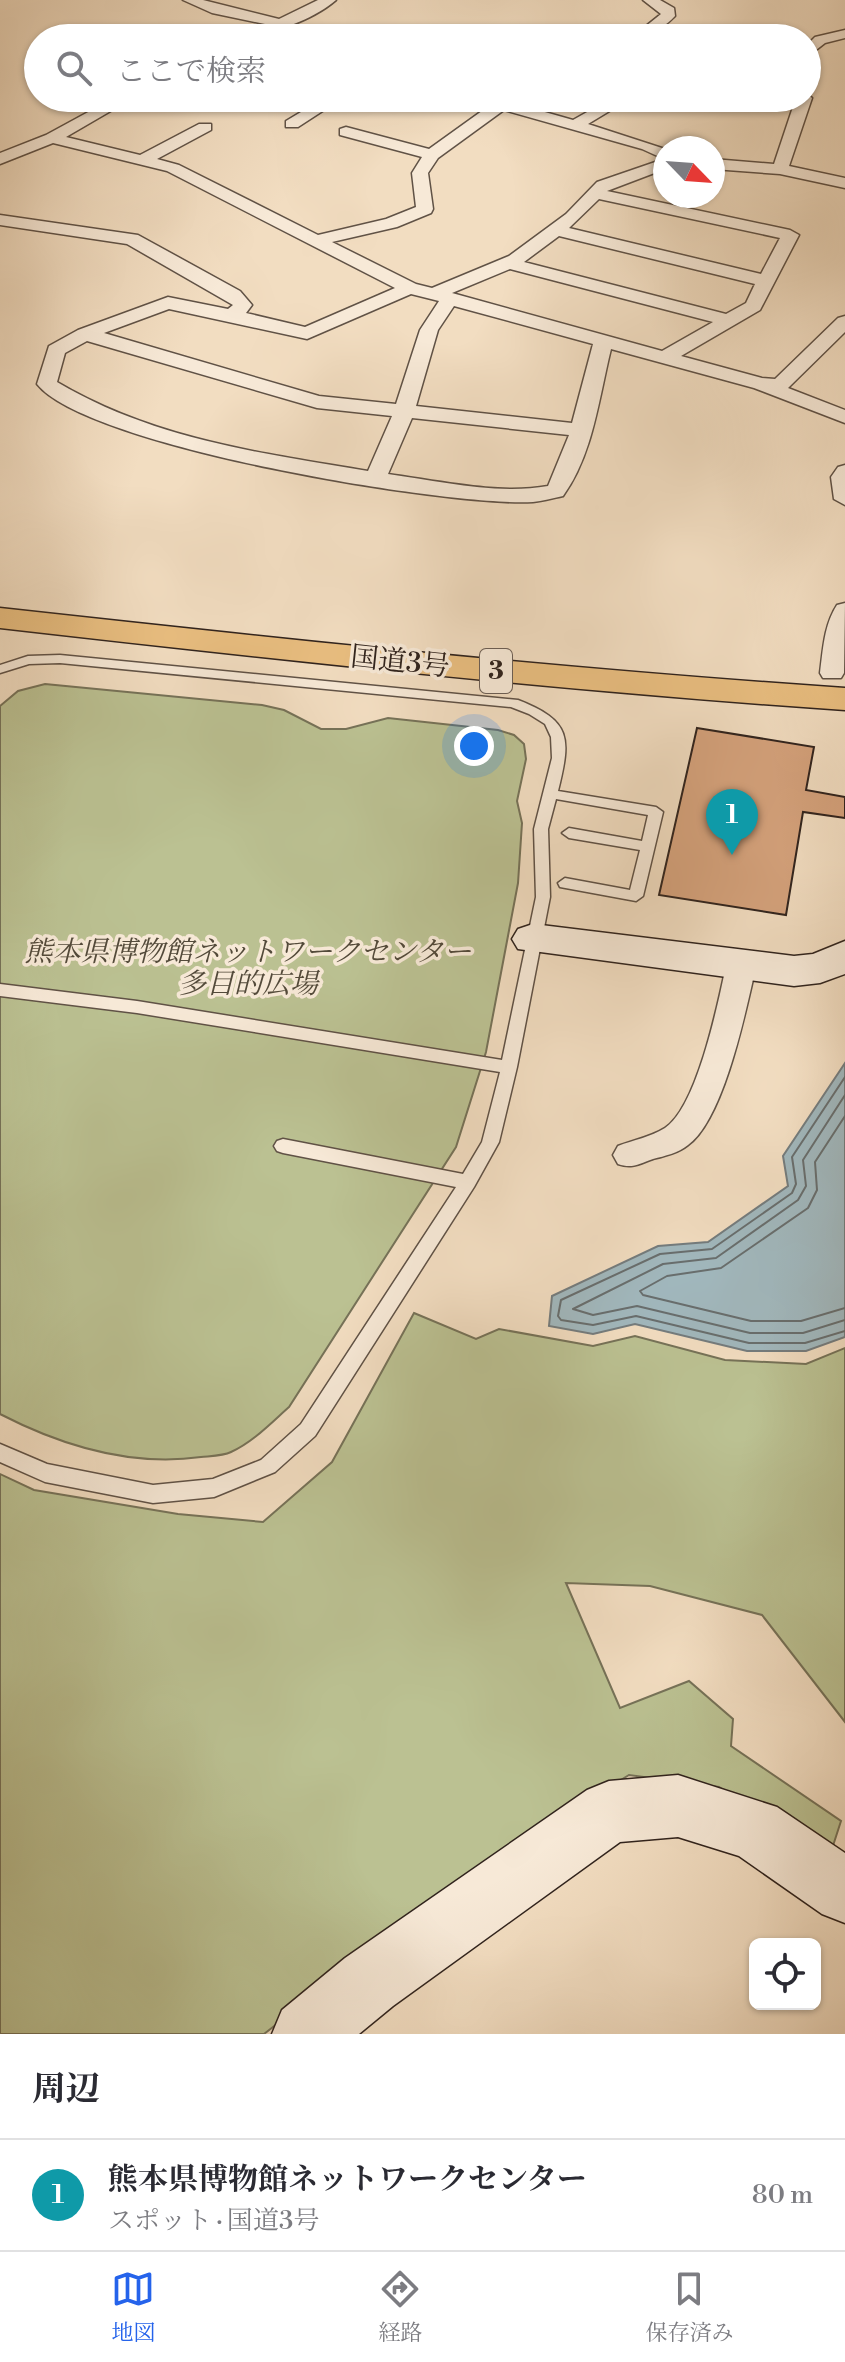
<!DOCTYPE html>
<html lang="ja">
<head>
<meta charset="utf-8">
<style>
  :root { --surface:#fff; --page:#f7f7f7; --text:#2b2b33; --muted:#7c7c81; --line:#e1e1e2; --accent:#2563eb }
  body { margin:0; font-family:"Libre Bodoni","Noto Serif JP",serif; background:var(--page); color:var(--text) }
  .controls { position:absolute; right:24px; bottom:24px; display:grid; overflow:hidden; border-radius:12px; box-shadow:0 2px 6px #0004 }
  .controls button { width:72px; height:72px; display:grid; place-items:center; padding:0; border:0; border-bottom:2px solid var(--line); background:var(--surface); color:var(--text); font:40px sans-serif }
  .compass { position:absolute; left:653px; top:136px; width:72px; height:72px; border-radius:50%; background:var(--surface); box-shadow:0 2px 6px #0004; rotate:115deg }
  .you { position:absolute; left:474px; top:746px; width:28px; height:28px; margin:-20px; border:6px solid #fff; border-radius:50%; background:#1a73e8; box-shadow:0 0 0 12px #1a73e833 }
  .badge { display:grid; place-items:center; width:52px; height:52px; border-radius:50%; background:var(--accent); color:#fff; font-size:26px; font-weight:700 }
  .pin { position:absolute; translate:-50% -66px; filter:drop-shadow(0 2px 4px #0008) }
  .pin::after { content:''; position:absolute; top:42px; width:28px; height:24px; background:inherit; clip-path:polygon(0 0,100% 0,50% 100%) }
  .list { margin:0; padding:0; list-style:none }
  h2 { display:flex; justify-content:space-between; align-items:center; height:104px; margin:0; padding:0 32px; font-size:34px }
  h2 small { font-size:26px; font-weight:400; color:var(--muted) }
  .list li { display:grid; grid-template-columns:52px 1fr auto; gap:24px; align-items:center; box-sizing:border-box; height:112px; padding:0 32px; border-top:2px solid var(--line) }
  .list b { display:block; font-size:30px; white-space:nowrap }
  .list p { margin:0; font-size:26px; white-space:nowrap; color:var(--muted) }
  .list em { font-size:26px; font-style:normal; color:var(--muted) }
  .icon { flex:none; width:44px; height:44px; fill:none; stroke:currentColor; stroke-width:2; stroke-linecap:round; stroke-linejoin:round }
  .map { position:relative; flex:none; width:845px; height:2034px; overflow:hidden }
  .search { position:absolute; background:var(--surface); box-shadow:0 2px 6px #0004; left:24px; right:24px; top:24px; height:88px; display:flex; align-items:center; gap:20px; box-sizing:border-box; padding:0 28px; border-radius:44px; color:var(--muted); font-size:30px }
  .sheet { height:216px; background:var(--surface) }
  nav { display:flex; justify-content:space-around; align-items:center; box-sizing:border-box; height:112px; border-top:2px solid var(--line); background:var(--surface); font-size:22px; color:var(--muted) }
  nav a { display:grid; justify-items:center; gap:4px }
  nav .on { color:var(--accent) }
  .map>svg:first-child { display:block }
</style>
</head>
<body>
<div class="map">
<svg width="845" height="2034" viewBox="0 0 845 2034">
  <rect width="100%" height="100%" fill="#f2ddc1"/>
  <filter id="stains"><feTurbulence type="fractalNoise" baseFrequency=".0025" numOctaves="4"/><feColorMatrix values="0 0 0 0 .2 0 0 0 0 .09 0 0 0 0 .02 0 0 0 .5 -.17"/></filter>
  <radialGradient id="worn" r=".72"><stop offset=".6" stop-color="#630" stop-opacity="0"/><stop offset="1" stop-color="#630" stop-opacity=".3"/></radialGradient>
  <!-- green -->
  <path fill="#bbc192" stroke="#767258" stroke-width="2" d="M45,684L262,705L284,710L321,729H346L388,718L498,730L514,735L524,744L526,759L517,801L522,823L518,883L486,1052L456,1147L289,1407C271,1423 253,1442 231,1452C223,1456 210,1456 201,1457C130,1467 62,1446 0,1414V706L18,691Z
    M414,1313L476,1339L499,1329L593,1346L635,1336L725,1360L806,1364L845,1348V1722L762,1615L650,1586L566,1583L620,1708L689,1681L733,1719L731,1746L841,1821L830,1855L719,1787L629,1775L469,1874L264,2034H0V1474L34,1490L178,1514L263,1522L332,1462Z"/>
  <!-- water -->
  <path fill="#a1b8be" stroke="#747c7e" stroke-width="2" d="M845,1063V1337L806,1351H747L635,1324L593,1334L549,1326L552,1296L658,1246L708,1242L788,1186L783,1156Z"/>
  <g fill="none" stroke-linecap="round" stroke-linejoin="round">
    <!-- shore -->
    <path stroke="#686e6e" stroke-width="2" d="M845,1077L792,1157L796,1184L792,1193L712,1249L660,1254L561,1300L558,1316L561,1320L593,1325L636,1316L749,1343H805L845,1331
      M845,1095L803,1160L806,1186L798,1200L716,1258L663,1264L573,1309L593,1315L637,1306L750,1333H803L845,1320
      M845,1116L815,1162L817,1190L808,1208L721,1268L667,1276L640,1291L643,1295L751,1321H801L845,1308"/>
  </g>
  <!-- building -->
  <path fill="#d5a27c" stroke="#30231d" stroke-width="2" d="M697,728L814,747L806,790L845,797V818L803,812L786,915L659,895Z"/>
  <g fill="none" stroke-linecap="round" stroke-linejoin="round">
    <defs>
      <path id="lane" d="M60,655L518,700C572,721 571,738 558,791L656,807L663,812L643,896L636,901L560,887L558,883L565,878L630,890L640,850L569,838L562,833L569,828L642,841L648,815L556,799L548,829L550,897L517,1067L499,1142L474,1187L315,1436L275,1472L214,1497L153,1503L45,1482L0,1462V1444L47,1464L153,1485L213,1479L261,1460L301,1424L456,1187L283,1153L277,1151L274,1146L277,1141L283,1139L463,1174L482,1142L500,1072L137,1013L0,996V984L137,1001L502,1060L536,897L534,829L552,758L551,737L545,724L529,714L511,707L60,663L29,664L0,673V665L28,656Z"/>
      <path id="street" d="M183,0H203L279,19L318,0H336C312,21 263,38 232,38L265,24L212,13Z
        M643,0H660L674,8L675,16C657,35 638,38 613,38L646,26L661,14Z
        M845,30V38L825,43L807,57V45L815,37Z
        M807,94L812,98L789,166L845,178V188L780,174L713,169V159L774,164L796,98H807Z
        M114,98H133L66,137L140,155L199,124H211V130L157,159L179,165L318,235L386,219L416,207L412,173L422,157L340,135V129L346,127L429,149L500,98H518L513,103L573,120L612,98H631L588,124L665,149V169L607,191L790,230L799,235L760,310L681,356L762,378L775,379L838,318L845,316V332L788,388L845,410V423L754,388L611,349C599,397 593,455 563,496C553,498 542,501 533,502C449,507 87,447 37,384L49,346L78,330L168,297L228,309L233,305L127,244L0,225V215L138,235L240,291L252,305L246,313L305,327L395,288L167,171L53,143L0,164V153L46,135ZM504,110L642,149L664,159L597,182L566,214L509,256L432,288L416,284L332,242L397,227L431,213L433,209L428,173L438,158ZM599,199L780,238L761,274L569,228ZM559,236L755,284L746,303L726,314L524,262ZM510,269L713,322L662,351L452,293ZM411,294L439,301L420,330L396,404L319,396L104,333L169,309L307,339ZM454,306L593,344L572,423L416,406L438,330ZM87,341L317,408L392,416L368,471C260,453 153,439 57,382L65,353ZM412,418L569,435L548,486C497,495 439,481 388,474Z
        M303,98H336L338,101L298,127H286V121L316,103Z
        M845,465V505L834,499L831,477L838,467Z
        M845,603L844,673L841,678H823L820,673C823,650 824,625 837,605Z
        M741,956L751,959L756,966C746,1010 724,1119 688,1145C678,1153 665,1156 653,1159C639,1164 632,1169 618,1164L613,1155L618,1146C633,1140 651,1137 665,1128C697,1107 718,1004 726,966L731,959Z"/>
      <path id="secondary" d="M533,924L794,956L813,954L845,941V974L820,983L794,986L518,949L512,939L518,929Z
        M678,1775L777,1807L845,1853V1923L822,1914L739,1856L678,1837L620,1842L393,2006L359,2034H272L282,2010L345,1958L587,1790L609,1781Z"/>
      <path id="highway" d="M0,608C281,639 562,669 845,688V710C562,691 281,660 0,628Z"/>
    </defs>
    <!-- lane casing -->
    <use href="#lane" stroke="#605246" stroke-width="3"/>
    <!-- street casing -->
    <use href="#street" stroke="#605246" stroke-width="3"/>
    <!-- secondary casing -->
    <use href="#secondary" stroke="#30231d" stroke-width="3"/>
    <!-- highway casing -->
    <use href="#highway" stroke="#30231d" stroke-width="3"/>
    <!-- lane -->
    <use href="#lane" fill="#f7e9d7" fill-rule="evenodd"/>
    <!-- street -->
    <use href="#street" fill="#f7e9d7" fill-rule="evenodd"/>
    <!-- secondary -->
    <use href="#secondary" fill="#f7e9d7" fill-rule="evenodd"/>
    <!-- highway -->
    <use href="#highway" fill="#e9be80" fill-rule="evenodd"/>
  </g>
  <g text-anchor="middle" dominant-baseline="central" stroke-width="7" stroke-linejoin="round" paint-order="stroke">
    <!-- shield labels -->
    <rect fill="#f7e9d7" stroke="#6c5e55" stroke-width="2" x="480" y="649" width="32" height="44" rx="6"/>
    <g font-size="26" font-weight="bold" fill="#30231d">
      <text x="496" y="671">3</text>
    </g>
    <!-- street labels -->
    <g font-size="28" fill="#30231d" stroke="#f7e9d7">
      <text transform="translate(400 662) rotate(6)">国道3号</text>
    </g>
    <!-- park labels -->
    <g font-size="28" font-style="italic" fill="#534a3a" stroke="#f7e9d7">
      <text x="248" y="952">熊本県博物館ネットワークセンター<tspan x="248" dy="32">多目的広場</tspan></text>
    </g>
  </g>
  <rect width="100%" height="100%" filter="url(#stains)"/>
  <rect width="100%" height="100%" fill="url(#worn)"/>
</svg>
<div class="controls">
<button><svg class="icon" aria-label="locate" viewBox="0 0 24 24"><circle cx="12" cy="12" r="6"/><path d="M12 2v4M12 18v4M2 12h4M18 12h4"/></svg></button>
</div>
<svg class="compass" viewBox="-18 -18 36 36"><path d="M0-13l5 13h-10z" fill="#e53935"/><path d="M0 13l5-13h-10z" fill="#7c7c81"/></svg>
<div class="you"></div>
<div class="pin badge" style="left:732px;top:855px;background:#0f9aa8">1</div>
<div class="search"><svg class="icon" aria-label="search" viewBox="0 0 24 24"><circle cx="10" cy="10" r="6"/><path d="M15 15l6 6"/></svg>ここで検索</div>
</div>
<section class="sheet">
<h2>周辺<small></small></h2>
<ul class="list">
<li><span class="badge" style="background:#0f9aa8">1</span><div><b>熊本県博物館ネットワークセンター</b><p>スポット · 国道3号</p></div><em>80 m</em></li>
</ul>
</section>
<nav>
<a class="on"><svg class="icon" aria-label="map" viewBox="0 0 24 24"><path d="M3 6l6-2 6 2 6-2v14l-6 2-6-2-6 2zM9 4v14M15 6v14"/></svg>地図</a>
<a><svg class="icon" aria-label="directions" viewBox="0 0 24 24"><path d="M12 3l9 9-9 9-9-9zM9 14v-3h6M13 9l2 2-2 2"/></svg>経路</a>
<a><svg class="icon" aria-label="saved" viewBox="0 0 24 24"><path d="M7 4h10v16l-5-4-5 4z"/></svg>保存済み</a>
</nav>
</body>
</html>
